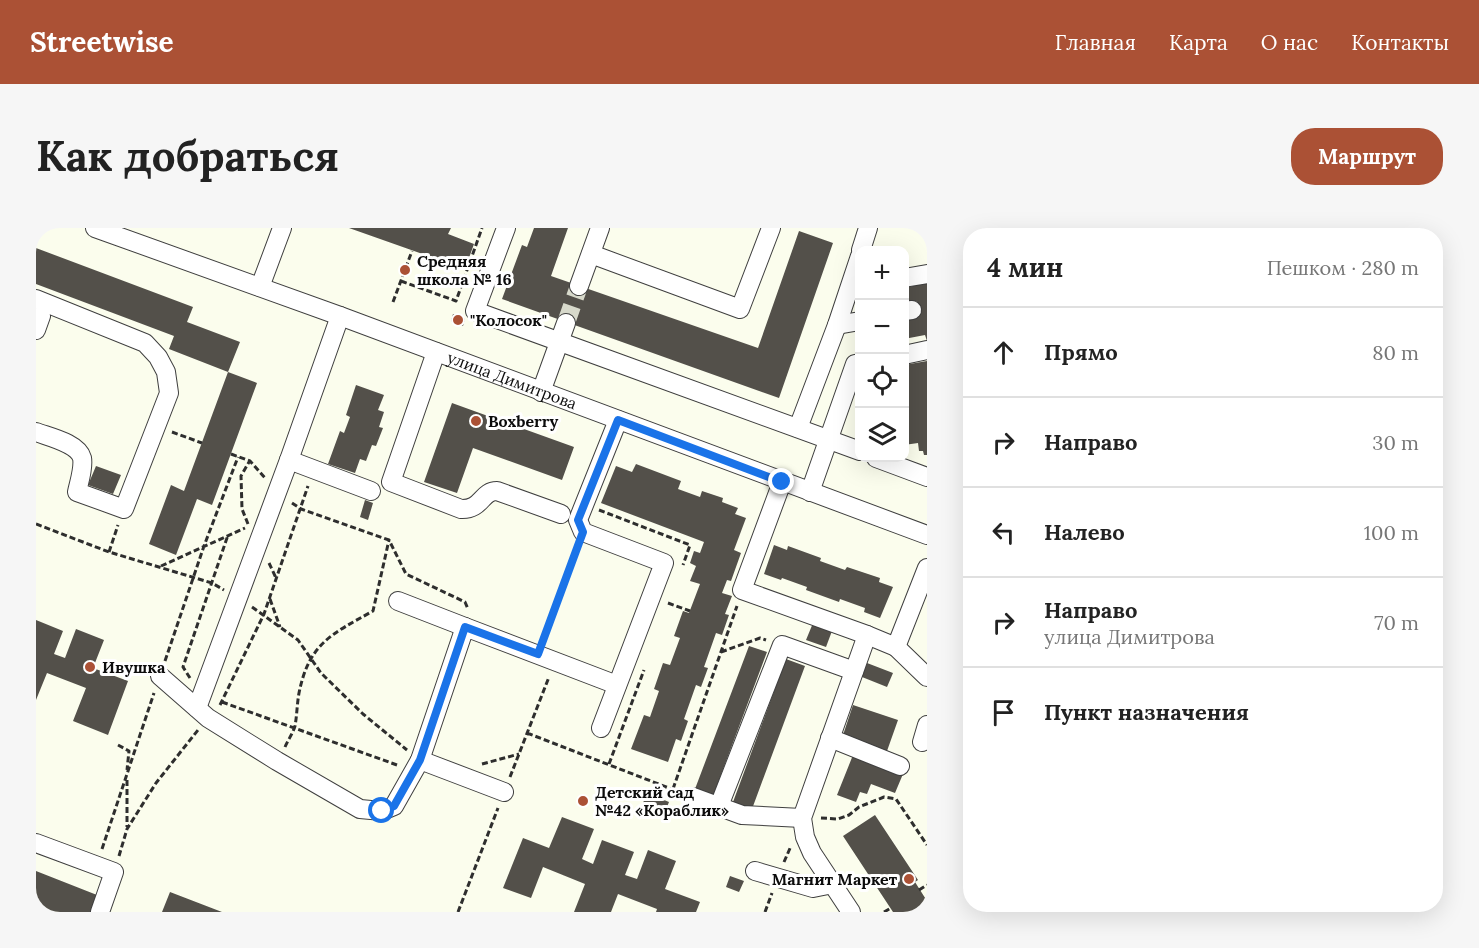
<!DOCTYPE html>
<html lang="ru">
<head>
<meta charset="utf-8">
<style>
  :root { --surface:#fff; --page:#f6f6f6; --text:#222; --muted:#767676; --line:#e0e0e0; --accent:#ab5135 }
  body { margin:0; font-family:Lora,serif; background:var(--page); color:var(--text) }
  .controls { position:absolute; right:18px; top:18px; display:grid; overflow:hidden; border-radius:12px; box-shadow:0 6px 24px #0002 }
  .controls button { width:54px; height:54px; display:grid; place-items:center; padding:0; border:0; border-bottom:2px solid var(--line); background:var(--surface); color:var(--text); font:30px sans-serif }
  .stop { position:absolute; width:18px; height:18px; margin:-14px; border:4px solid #1a73e8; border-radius:50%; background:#fff }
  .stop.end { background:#1a73e8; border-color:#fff; box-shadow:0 2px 6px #0008 }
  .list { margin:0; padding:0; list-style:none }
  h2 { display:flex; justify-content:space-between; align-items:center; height:78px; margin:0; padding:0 24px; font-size:26px }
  h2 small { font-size:20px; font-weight:400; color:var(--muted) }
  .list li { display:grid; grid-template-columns:39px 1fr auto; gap:18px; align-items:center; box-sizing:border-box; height:90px; padding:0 24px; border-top:2px solid var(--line) }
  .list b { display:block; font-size:22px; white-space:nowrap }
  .list p { margin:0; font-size:20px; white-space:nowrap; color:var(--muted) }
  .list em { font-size:20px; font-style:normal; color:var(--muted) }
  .icon { flex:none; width:33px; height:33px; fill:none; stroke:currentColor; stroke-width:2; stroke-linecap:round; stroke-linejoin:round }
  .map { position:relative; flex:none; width:891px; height:684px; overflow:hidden; border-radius:24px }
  header { display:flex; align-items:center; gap:36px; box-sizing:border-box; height:84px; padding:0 30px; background:var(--accent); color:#fff }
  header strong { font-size:28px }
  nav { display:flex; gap:33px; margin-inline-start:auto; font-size:21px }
  .intro { display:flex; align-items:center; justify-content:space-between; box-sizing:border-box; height:144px; padding:0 36px }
  h1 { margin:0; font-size:42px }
  .button { padding:15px 27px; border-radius:24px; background:var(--accent); color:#fff; font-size:21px; font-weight:700 }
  main { display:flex; gap:36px; padding:0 36px }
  aside { flex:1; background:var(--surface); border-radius:24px; box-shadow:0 6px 24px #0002 }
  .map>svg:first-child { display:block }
</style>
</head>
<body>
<header>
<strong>Streetwise</strong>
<nav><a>Главная</a><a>Карта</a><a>О нас</a><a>Контакты</a></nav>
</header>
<div class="intro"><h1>Как добраться</h1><a class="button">Маршрут</a></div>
<main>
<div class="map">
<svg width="891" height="684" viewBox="0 0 891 684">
  <rect width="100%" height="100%" fill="#fbfded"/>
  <!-- building -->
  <path fill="#53504a" d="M313,0H415L412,6L438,16L429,41Z
    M498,0H532L515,48L722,120L763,3L797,15L743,170L466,71L486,17L491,19Z
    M0,20L157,79L151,94L204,114L192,144L133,121L138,108L0,56Z
    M891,52V113L889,107L868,111V91L883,89L881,73L868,76V60L877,58V54Z
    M417,86L429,91L427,98L415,93Z
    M891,133V227H888L887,223H883L882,215L868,217V137Z
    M192,144L221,155L176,277L161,271L140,327L113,316L135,257L148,263Z
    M320,157L348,167L342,182L348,184L343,199L347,200L340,218L336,217L330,233L324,231L319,245L292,236L304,203L308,205L314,189L310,187Z
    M416,175L538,219L526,252L437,220L421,265L388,254Z
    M600,236L645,253L642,261L664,269L666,263L687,270L686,274L702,280L699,286L710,290L698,322L705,325L695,353L691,352L686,365L696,368L689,386L693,387L686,407L680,405L668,439L672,440L665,459L660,457L648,491L652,493L645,513L640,511L632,534L595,521L608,487L614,489L623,463L618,461L627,435L634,437L644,410L638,408L647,383L653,385L664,356L654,353L660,338L654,335L658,323L664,325L668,314L565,275L580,238L596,244Z
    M60,238L85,247L77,266L52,257Z
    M329,272L337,275L332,292L324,289Z
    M738,317L751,322L752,318L785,330L784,333L809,342L811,339L844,350L843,354L857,359L844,390L828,384L829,380L804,371L803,374L770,362L771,359L746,350L745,352L728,346Z
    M0,392L27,403L18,426L29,430L40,401L68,412L57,440L92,453L72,507L37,493L50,460L11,445L0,472Z
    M777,395L796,403L790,419L770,412Z
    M713,418L731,424L677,568L659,561Z
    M750,431L769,438L716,581L697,574Z
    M831,435L857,445L851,459L826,449Z
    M817,477L862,492L851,523L807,507Z
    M817,527L867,546L859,565L835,556L831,566L824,564L820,574L801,567Z
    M611,565L633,574L627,589L605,580Z
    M839,587L882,652L879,654L891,673V684H857L807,608Z
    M526,589L558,601L546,631L557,636L566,612L598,624L589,647L601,651L612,622L640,633L629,661L664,674L660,684H620L621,681L582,666L575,684H538L549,656L507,639L495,670L467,660L487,610L513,620Z
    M0,643L61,667L55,684H0Z
    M694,648L708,653L703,664L690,659Z
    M134,664L186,684H126Z"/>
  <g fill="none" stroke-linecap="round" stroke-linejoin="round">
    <!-- minor-tunnel -->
    <path stroke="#d7d9cb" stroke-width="18" stroke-dasharray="18 9" stroke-linecap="butt" d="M530,95L543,58"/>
    <defs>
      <g id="minor">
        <path id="s1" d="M59,0L304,88L891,307"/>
        <path d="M470,0L439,83L824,223"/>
        <path d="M825,22L832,0"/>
        <path d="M555,26L704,81L735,0"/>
        <path d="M868,50L891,46"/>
        <path d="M543,58L564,0"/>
        <path d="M224,59L246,0"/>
        <path d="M0,71L109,115L122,129L130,144L133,165L88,281L41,264C43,254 48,240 46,230C42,215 13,209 0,204"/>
        <path d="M868,83L876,82"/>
        <path d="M304,88L253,232L335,263"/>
        <path d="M801,97L824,93"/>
        <path d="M0,102L5,88"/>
        <path d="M400,124L355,254L425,281C446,282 445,263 461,263L525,286"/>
        <path d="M868,127L891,122"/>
        <path d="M505,164L530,95"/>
        <path d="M762,200L801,97L824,28"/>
        <path d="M840,230L891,249"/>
        <path d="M746,254L706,362L831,407L766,590L769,609L776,625L815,684"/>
        <path d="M774,264L819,136L824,135"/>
        <path d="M362,373L429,399"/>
        <path d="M831,407L860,419L891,340"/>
        <path d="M860,419L891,449"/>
        <path d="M124,448L172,490L241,533L324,581L346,583L358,578L384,532L429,399L581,457"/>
        <path d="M161,480L253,232"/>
        <path d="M565,500L628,335L547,304L542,292L582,192"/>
        <path d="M794,510L864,538"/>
        <path d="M886,514L891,497"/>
        <path d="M384,532L468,564"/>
        <path d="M657,569L706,587L766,590"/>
        <path d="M683,578L746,417L818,443"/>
        <path d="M0,615L78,644L64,684"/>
        <path d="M719,643L777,660L797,656"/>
      </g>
    </defs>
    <!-- minor casing -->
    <use href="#minor" stroke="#3f3f3f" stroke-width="20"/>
    <!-- path -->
    <path stroke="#2e2e2e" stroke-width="3" stroke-dasharray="6 3" stroke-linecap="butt" d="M365,53L420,73L446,0
      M357,74L376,23
      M136,204L166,215
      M195,226L214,233L229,250
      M256,275L265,281L353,312L370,346L429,374L432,381
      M563,282L654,317L647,337
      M0,296L73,324L176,355L188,362
      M212,296L206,281L205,248L213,234
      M73,324L82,297
      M233,335L240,350
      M125,338L209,300
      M234,371L244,399
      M632,375L654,383
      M216,379L262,412L285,445L327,486L371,522
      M507,412L541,320
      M685,424L724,410L730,412
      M129,433L168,318L202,229
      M154,450L147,439L192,307
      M186,474L361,537
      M184,477L228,386L272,258
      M491,505L638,562
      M82,517L93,523L91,542
      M249,519C252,512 257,505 259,498C261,487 261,476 263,465C273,415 296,406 337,383L353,312
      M446,536L483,526
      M573,536L608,442
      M474,549L513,449
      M91,552V599
      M637,561L701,378
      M785,590L802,591L813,587L823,579L848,569L860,571L891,617
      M66,621L118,465
      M83,628L91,601L120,555L162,502
      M748,634L755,618
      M883,662L891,657
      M422,684L462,580
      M729,684L736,665
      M848,684L855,680"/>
    <!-- minor -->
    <use href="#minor" stroke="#fff" stroke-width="18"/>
  </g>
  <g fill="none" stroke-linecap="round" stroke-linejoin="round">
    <!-- route -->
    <path stroke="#1a73e8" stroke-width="8" d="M346,583L358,578L384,532L429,399L502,426L547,304L542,292L582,192L746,254"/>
  </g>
  <!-- markers -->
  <g fill="#ab5135" stroke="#fff" stroke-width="2">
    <circle cx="369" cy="42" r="6"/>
    <circle cx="422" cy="92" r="6"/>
    <circle cx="440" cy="193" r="6"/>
    <circle cx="54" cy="439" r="6"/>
    <circle cx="547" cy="573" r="6"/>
    <circle cx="873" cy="651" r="6"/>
  </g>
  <g text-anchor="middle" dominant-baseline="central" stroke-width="6" stroke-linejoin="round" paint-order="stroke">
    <!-- poi labels -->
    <g font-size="16" font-weight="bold" fill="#0c0c0c" stroke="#fff" text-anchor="start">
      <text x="381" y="33">Средняя<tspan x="381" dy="18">школа № 16</tspan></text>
      <text x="434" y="92">"Колосок"</text>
      <text x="452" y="193">Boxberry</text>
      <text x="66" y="439">Ивушка</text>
      <text x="559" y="564">Детский сад<tspan x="559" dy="18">№42 «Кораблик»</tspan></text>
      <text x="861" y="651" text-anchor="end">Магнит Маркет</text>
    </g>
    <!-- street labels -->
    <g font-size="16" fill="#0c0c0c" stroke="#fff">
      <text stroke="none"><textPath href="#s1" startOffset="444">улица Димитрова</textPath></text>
    </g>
  </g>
</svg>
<div class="controls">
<button>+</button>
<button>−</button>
<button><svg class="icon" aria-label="locate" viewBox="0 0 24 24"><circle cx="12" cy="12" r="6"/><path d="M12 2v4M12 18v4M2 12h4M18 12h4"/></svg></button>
<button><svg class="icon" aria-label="layers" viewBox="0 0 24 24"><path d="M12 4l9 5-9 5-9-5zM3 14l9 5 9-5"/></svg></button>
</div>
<div class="stop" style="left:346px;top:583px"></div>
<div class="stop end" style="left:746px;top:254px"></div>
</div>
<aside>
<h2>4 мин<small>Пешком · 280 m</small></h2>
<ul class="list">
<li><svg class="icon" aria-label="ahead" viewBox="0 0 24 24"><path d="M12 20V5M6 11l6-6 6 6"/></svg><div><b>Прямо</b></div><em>80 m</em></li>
<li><svg class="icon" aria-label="right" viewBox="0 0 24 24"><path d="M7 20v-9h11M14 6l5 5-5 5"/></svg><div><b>Направо</b></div><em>30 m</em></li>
<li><svg class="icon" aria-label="left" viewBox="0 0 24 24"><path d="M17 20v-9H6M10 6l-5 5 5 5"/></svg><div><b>Налево</b></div><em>100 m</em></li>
<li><svg class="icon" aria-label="right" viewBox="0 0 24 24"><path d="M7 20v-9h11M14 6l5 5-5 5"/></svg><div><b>Направо</b><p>улица Димитрова</p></div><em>70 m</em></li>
<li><svg class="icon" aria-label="arrive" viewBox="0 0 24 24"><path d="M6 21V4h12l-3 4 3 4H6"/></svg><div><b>Пункт назначения</b></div></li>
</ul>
</aside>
</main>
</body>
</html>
